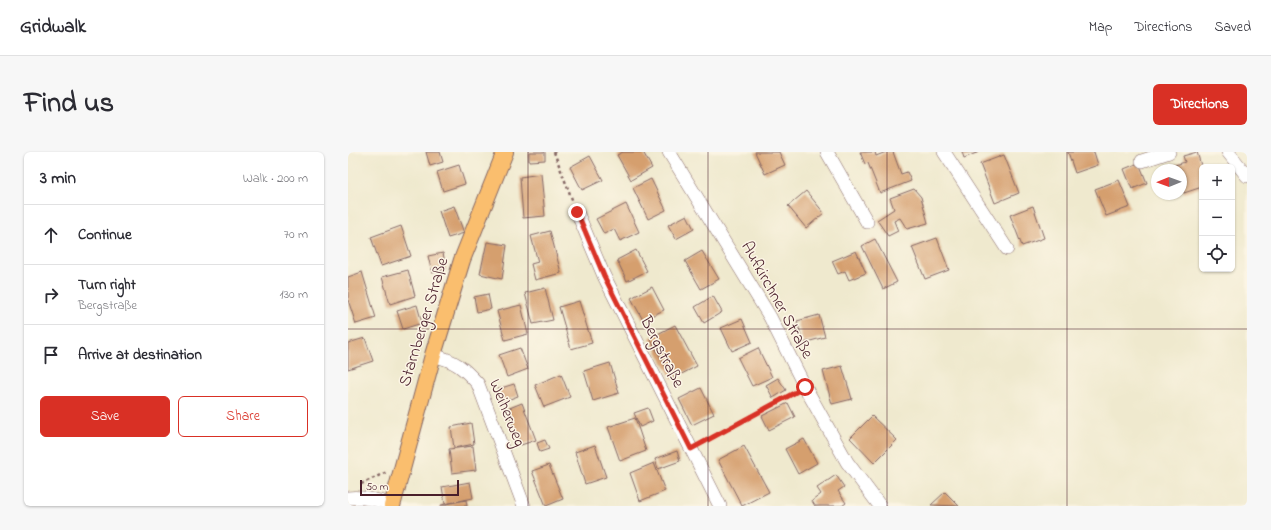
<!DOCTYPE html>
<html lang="en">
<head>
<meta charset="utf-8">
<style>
  :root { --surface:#fff; --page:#f7f7f7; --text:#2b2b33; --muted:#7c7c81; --line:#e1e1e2; --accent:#d93025 }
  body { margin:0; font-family:"Indie Flower",sans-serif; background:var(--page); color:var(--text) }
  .controls { position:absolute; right:12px; top:12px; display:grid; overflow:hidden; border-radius:6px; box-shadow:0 1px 3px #0004 }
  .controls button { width:36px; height:36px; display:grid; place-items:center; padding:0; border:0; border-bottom:1px solid var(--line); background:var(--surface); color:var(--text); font:20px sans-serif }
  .compass { position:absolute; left:803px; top:12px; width:36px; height:36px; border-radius:50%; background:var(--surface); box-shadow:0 1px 3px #0004; rotate:269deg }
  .scale { position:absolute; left:12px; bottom:10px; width:99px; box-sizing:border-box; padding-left:4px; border:2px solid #4a1f2b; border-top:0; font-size:11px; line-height:14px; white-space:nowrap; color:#4a1f2b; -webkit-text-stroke:3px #fcf5e5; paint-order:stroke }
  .stop { position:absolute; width:12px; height:12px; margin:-9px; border:3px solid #d93025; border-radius:50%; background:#fff }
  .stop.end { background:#d93025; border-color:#fff; box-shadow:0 1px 4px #0008 }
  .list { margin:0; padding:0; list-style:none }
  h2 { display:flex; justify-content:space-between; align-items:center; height:52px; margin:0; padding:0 16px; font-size:17px }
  h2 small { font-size:13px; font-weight:400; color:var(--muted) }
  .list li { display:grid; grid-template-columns:26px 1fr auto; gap:12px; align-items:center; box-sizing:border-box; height:60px; padding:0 16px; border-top:1px solid var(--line) }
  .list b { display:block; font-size:15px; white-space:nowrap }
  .list p { margin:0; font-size:13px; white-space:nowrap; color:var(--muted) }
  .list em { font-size:13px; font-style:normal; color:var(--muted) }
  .actions { display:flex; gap:8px; padding:12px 16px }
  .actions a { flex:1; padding:9px 0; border:1px solid var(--accent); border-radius:6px; text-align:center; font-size:14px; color:var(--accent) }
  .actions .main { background:var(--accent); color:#fff }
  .icon { flex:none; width:22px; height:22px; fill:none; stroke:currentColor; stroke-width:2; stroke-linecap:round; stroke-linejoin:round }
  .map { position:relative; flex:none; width:899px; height:354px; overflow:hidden; border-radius:6px }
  header { display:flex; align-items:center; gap:24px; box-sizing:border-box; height:56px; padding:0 20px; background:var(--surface); border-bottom:1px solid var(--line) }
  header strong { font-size:19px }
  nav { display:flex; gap:22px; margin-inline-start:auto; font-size:14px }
  .intro { display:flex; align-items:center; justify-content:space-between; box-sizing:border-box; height:96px; padding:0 24px }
  h1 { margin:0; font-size:28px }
  .button { padding:10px 18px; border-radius:6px; background:var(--accent); color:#fff; font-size:14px; font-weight:700 }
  main { display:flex; gap:24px; padding:0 24px }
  aside { flex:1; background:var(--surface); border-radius:6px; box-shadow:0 1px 3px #0004 }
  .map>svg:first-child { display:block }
</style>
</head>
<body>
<header>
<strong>Gridwalk</strong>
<nav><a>Map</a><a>Directions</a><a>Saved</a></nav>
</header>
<div class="intro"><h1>Find us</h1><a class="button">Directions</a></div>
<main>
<aside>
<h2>3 min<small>Walk · 200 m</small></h2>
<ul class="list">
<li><svg class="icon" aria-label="ahead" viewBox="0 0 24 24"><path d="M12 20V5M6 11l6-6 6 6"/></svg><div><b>Continue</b></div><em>70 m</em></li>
<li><svg class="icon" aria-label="right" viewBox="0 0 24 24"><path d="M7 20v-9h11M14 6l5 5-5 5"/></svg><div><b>Turn right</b><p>Bergstraße</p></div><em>130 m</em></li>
<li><svg class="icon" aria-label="arrive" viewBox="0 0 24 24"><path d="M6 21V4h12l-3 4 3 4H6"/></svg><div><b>Arrive at destination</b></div></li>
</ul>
<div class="actions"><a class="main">Save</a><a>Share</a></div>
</aside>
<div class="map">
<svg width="899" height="354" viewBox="0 0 899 354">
  <rect width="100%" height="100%" fill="#fcf5e5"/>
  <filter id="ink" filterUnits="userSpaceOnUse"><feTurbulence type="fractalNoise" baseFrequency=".025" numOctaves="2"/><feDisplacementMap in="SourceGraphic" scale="8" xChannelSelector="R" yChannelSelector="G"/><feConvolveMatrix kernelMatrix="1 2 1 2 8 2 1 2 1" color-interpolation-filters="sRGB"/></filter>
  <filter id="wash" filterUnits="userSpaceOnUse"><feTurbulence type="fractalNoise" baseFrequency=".012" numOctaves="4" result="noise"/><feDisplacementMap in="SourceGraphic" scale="16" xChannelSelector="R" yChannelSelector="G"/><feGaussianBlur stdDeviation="0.9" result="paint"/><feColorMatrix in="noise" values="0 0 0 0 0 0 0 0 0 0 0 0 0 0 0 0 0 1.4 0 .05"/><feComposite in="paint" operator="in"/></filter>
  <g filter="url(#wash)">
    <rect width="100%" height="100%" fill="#efe9ce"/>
    <g id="blocks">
      <!-- building -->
      <path fill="#d59f6e" d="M78,0H92L95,10L82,14Z
        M181,0H197V8L181,9Z
        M275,0H295L304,16L283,28L269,3Z
        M407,0H431L437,13L417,22Z
        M512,0H527L528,4L538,0H545L553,22L559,20L563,29L532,41L520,11L517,12Z
        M614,0H631L616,6Z
        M720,0H746L750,13L727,21Z
        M849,0L854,17V35L836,41L833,33V18H828L827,13L837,10L835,4Z
        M656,3L671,41L647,51L632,12Z
        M242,4L255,28L234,38L222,15Z
        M791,11L799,31L784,37L776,17Z
        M111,13L117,32L95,39L89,20Z
        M193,22L197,64L175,66L172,25Z
        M303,27L318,58L300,67L285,36Z
        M771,28L782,55L758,64L747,37Z
        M566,37L573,45L580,71L559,77L552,66L546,69L550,79L540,84L529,68L546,57L542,46Z
        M458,39L476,61L458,76L440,54Z
        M278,52L291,80L272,89L266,77L256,82L248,67Z
        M106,54L116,81L100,86L91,59Z
        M685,54L696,86L674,94L662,63Z
        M339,63L346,77L328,87L320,73Z
        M53,74L63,104L33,114L23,85Z
        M202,79L213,121L187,128L183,112L190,110L183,84Z
        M589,86L601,118L577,127L564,95Z
        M527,87L549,130L535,137L514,94Z
        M139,90L159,93L154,127L132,122Z
        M288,98L299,119L279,129L269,108Z
        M354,99L371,127L353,137L337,109Z
        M508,99L518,121L501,128L497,119L490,122L484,109Z
        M95,101L98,117L84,121L80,104Z
        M60,118L67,144L42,152L34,125Z
        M14,120L28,166L8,172L0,148V125Z
        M304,135L316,158L295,168L283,146Z
        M197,136L205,168L185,172L177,141Z
        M140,142L143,157L129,160L126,145Z
        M365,144L374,160L356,171L347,155Z
        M231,149L244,191L223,197L211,155Z
        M69,153L74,171L55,177L49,159Z
        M173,153L180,182L157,188L149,159Z
        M471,163L477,185L455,191L449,169Z
        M394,167L404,190L384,199L373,176Z
        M327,173L349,214L324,227L302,186Z
        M17,186L25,209L0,217V191Z
        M172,196L180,217L159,225L151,203Z
        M410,196L424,225L404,234L390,206Z
        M262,211L271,241L245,249L236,219Z
        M494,214L504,247L484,252L475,219Z
        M213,222L222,245L196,255L187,233Z
        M430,226L438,238L425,246L418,233Z
        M166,232L170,244L154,250L150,237Z
        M353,236L366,262L344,273L331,247Z
        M174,251L188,288L173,293L159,257Z
        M440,251L447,265L421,278L414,264Z
        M300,256L305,269L292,275L286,261Z
        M524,264L549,288L526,311L502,286Z
        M287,266L298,299L272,309L260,275Z
        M123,271L126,292L106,296L103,275Z
        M456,287L469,311L450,322L437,297Z
        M197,288L201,297L192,300L189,291Z
        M247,293L258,325L237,332L227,300Z
        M125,294L128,318L104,321L101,297Z
        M396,294L421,340L394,354L370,308Z
        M329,299L332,309L310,317L307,307Z
        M306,311L317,339L292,349L282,321Z
        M201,313L215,347L198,354L184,319Z
        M488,323L496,335L490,339L498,351L494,354H467L464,349L473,342L469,336Z
        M122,330L125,346L97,352L94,335Z
        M597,340L611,354L583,353Z
        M118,348L119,354H93V353Z"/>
    </g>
  </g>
  <g filter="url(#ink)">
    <use href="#blocks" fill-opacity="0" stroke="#846664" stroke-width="1"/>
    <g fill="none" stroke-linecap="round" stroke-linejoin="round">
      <defs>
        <path id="minor" d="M321,0L422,165L457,235L499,310L532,354
          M479,0L519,70
          M596,0L659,97
          M880,0L899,24
          M794,9L821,0
          M229,60L256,124L372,354
          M85,203C107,209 115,215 130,232L176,354
          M0,346C15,344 30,348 45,353"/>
        <path id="major" d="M44,354L85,203L114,108L157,0"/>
      </defs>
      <!-- minor casing -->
      <use href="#minor" stroke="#846664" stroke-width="14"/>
      <!-- major casing -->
      <use href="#major" stroke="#846664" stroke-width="18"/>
      <!-- path -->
      <path stroke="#846664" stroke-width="2.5" stroke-dasharray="3 3" stroke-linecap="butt" d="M206,0L225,50
        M354,291L446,241
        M13,332L39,320"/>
      <!-- minor -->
      <use href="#minor" stroke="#fff" stroke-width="13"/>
      <!-- major -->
      <use href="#major" stroke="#fabe6e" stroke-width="16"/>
    </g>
  </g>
  <g fill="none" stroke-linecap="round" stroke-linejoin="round" filter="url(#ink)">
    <!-- route -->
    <path stroke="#d93025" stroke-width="5" d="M229,60L256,124L343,297L457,235"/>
  </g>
  <!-- grid -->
  <path fill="none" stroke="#4a1f2b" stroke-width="1" stroke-opacity="0.55" d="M180,0V354M360,0V354M539,0V354M719,0V354M0,177H899"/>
  <g text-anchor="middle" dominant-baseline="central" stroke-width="3" stroke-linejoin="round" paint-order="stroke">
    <!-- street labels -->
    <g font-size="17" fill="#4a1f2b" stroke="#fcf5e5">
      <text transform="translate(429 148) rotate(61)">Aufkirchner Straße</text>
      <text transform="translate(76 170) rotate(-73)">Starnberger Straße</text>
      <text transform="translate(314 200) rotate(63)">Bergstraße</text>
      <text transform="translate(159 261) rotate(68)">Weiherweg</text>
    </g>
  </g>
</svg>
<div class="controls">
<button>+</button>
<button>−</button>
<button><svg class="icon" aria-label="locate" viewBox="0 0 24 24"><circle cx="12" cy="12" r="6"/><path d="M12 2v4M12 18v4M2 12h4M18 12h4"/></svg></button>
</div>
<svg class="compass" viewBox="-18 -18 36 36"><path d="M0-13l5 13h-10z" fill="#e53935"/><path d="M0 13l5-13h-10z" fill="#7c7c81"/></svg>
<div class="scale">50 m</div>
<div class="stop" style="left:457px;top:235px"></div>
<div class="stop end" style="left:229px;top:60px"></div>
</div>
</main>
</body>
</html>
